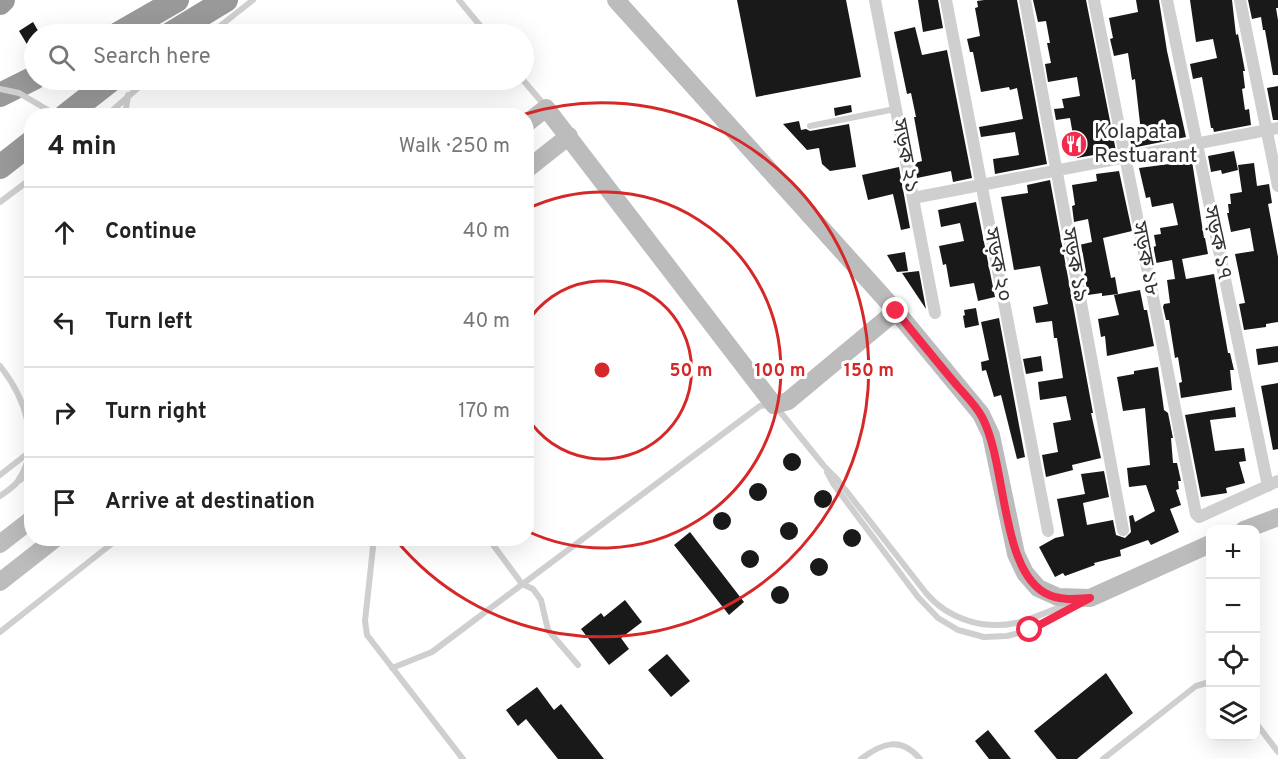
<!DOCTYPE html>
<html lang="en">
<head>
<meta charset="utf-8">
<style>
  :root { --surface:#fff; --page:#f2f2f2; --text:#222; --muted:#767676; --line:#e0e0e0 }
  body { margin:0; font-family:Overpass,"Noto Sans Bengali",sans-serif; background:var(--page); color:var(--text) }
  .controls { position:absolute; right:18px; bottom:18px; display:grid; overflow:hidden; border-radius:12px; box-shadow:0 6px 24px #0002 }
  .controls button { width:54px; height:54px; display:grid; place-items:center; padding:0; border:0; border-bottom:2px solid var(--line); background:var(--surface); color:var(--text); font:30px sans-serif }
  .stop { position:absolute; width:18px; height:18px; margin:-14px; border:4px solid #f22b4c; border-radius:50%; background:#fff }
  .stop.end { background:#f22b4c; border-color:#fff; box-shadow:0 2px 6px #0008 }
  .list { margin:0; padding:0; list-style:none }
  h2 { display:flex; justify-content:space-between; align-items:center; height:78px; margin:0; padding:0 24px; font-size:26px }
  h2 small { font-size:20px; font-weight:400; color:var(--muted) }
  .list li { display:grid; grid-template-columns:39px 1fr auto; gap:18px; align-items:center; box-sizing:border-box; height:90px; padding:0 24px; border-top:2px solid var(--line) }
  .list b { display:block; font-size:22px; white-space:nowrap }
  .list em { font-size:20px; font-style:normal; color:var(--muted) }
  .icon { flex:none; width:33px; height:33px; fill:none; stroke:currentColor; stroke-width:2; stroke-linecap:round; stroke-linejoin:round }
  .map { position:relative; flex:none; width:1278px; height:759px; overflow:hidden }
  .search { position:absolute; background:var(--surface); box-shadow:0 6px 24px #0002; left:24px; top:24px; width:510px; height:66px; display:flex; align-items:center; gap:15px; box-sizing:border-box; padding:0 21px; border-radius:33px; color:var(--muted); font-size:22px }
  .panel { position:absolute; background:var(--surface); box-shadow:0 6px 24px #0002; left:24px; top:108px; width:510px; height:438px; border-radius:24px }
  .map>svg:first-child { display:block }
</style>
</head>
<body>
<div class="map">
<svg width="1278" height="759" viewBox="0 0 1278 759">
  <rect width="100%" height="100%" fill="#fff"/>
  <!-- building -->
  <path fill="#191919" d="M737,0H846L861,77L756,97Z
    M918,0H938L943,28L923,32Z
    M984,0H1017L1047,164L995,174L993,159L1019,155L1015,132L981,137L979,127L1023,119L1017,88L1010,90L1009,87L981,92L973,52H970L967,39L980,36L975,8L978,7L977,1Z
    M1033,0H1086L1116,151L1077,158L1070,118L1056,120L1054,109L1064,108L1062,99L1080,96L1077,77L1048,82L1045,64L1051,63L1047,43H1050L1046,21L1038,22Z
    M1136,0H1159L1167,51L1186,137L1132,148L1129,134L1141,132L1135,79L1132,80L1128,53L1114,56L1110,39L1113,38L1109,18L1138,12Z
    M1190,0H1232L1236,35L1238,34L1245,71H1243L1245,88L1242,89L1245,110L1249,109L1251,125L1214,132L1213,128H1211L1202,77L1193,79L1190,64L1217,58L1213,39L1196,42Z
    M1248,0H1278V8H1276L1278,20V75H1273L1265,30H1263L1261,17L1252,19Z
    M33,22L40,34H34V56L19,31Z
    M915,27L922,55L947,50L972,178L953,182L951,171L917,178L915,163L922,161L914,117H916L911,93L907,94L894,32Z
    M1278,86V120H1273L1267,88Z
    M851,105L852,112L835,116L834,108Z
    M799,121L801,130L806,129L810,131L849,124L856,167L830,171L822,164L819,148L807,150L783,124Z
    M1234,151L1238,170L1222,174L1221,170L1211,172L1208,156Z
    M1192,161L1204,238H1205L1208,254L1182,259L1186,279L1214,274L1228,353H1230L1234,370H1230L1232,390L1181,398L1179,383L1182,382L1178,357L1175,358L1169,320H1166L1163,307L1164,304L1170,303L1167,280L1175,279L1172,260L1156,263L1153,247L1156,246L1154,235L1161,234L1160,228L1178,225L1173,203L1152,207L1150,197L1146,198L1139,168Z
    M1254,163L1257,186L1269,184L1272,203L1268,204L1278,257V322L1266,324V327L1244,330L1239,304L1245,303L1235,254L1254,251L1250,228L1231,232L1227,213H1229L1228,204H1231L1230,194L1242,192L1238,165Z
    M899,167L910,228L901,230L893,194L868,200L862,175Z
    M1119,171L1132,231L1103,238L1111,278L1115,277L1118,294L1102,296V293L1088,295L1079,245L1092,242L1088,219L1074,222L1072,206L1075,205L1072,185L1097,181L1096,174Z
    M1050,180L1093,413H1091L1101,458L1072,465L1073,470L1046,477L1042,455L1058,452L1053,423L1071,420L1066,396L1040,400L1038,382L1063,378L1057,338H1054L1052,321L1036,323L1033,307L1048,304L1040,266L1014,270L1001,197L1028,193L1027,185Z
    M976,202L995,297L978,301L974,283L950,287L946,264L943,265L939,246L964,241L960,223L941,227L938,210Z
    M905,252L908,271L897,272L887,255Z
    M919,271L926,309L902,273Z
    M1140,290L1144,310H1147L1154,346L1107,356L1105,336L1101,337L1098,319L1119,315L1114,295Z
    M976,308L979,325L965,328L963,316L965,315L964,310Z
    M999,318L1025,457L1017,459L1001,395L994,397L986,370L982,371L981,362L989,360L981,322Z
    M1278,346V362L1258,365L1256,349Z
    M1041,356L1043,371L1026,374L1023,359Z
    M1158,367L1164,410L1168,413L1173,438H1171L1173,463H1177L1181,481H1178L1179,489L1176,490L1181,505L1170,509L1179,532L1151,545L1148,540L1120,550L1121,556L1094,563L1095,565L1065,576L1063,573L1055,577L1039,547L1055,538L1064,536L1057,499L1085,494L1081,474L1104,471L1109,497L1083,503L1087,525L1113,520L1116,535L1125,538L1131,532L1129,516L1133,515L1135,522L1155,511L1146,485L1129,487L1127,468L1150,465L1145,408L1123,411L1117,377L1134,374V371Z
    M1278,383V449L1273,450L1261,386Z
    M1235,407L1236,417L1210,420L1215,451L1244,448L1246,461L1239,462L1245,483L1226,488L1227,493L1201,497L1185,415Z
    M783 462a9 9 0 1 1 18 0a9 9 0 1 1-18 0Z
    M749 492a9 9 0 1 1 18 0a9 9 0 1 1-18 0Z
    M814 499a9 9 0 1 1 18 0a9 9 0 1 1-18 0Z
    M713 521a9 9 0 1 1 18 0a9 9 0 1 1-18 0Z
    M780 531a9 9 0 1 1 18 0a9 9 0 1 1-18 0Z
    M843 538a9 9 0 1 1 18 0a9 9 0 1 1-18 0Z
    M690,532L744,602L729,615L674,545Z
    M741 559a9 9 0 1 1 18 0a9 9 0 1 1-18 0Z
    M810 567a9 9 0 1 1 18 0a9 9 0 1 1-18 0Z
    M771 595a9 9 0 1 1 18 0a9 9 0 1 1-18 0Z
    M625,600L642,622L621,638L629,649L609,665L581,629L601,613L604,617Z
    M667,654L690,681L671,697L648,670Z
    M1106,673L1133,713L1077,759H1057L1034,731Z
    M537,687L554,710L561,704L604,759H558L526,719L518,726L506,710Z
    M988,730L1011,759H989L975,741Z"/>
  <g fill="none" stroke-linecap="round" stroke-linejoin="round">
    <!-- lane -->
    <path stroke="#cfcfcf" stroke-width="6" d="M459,0L487,34
      M210,34L253,0
      M523,80L546,107
      M106,116L147,80
      M125,116L128,95
      M810,126L895,109
      M0,202L32,178
      M0,366C24,396 43,444 18,481C14,487 6,492 0,496
      M777,408L824,466L837,479L926,593C948,619 983,630 1016,623C1034,619 1052,609 1070,604
      M827,472L834,485L918,597L938,618L958,630L984,637L1007,636L1031,630L1080,604
      M20,480L32,471
      M374,538L365,621L367,635L463,759
      M488,538L522,584L533,589L541,600L548,630L578,665
      M0,632L119,538
      M392,668L432,652L760,406L768,405
      M1256,723L1278,752
      M861,759C882,743 901,736 920,759
      M1103,759L1196,686L1210,682"/>
    <!-- street -->
    <path stroke="#cfcfcf" stroke-width="12" d="M875,0L935,313
      M946,0L1048,531
      M1025,0L1123,530
      M1094,0L1196,514L1199,517L1278,481
      M1167,0L1268,486
      M1240,0L1278,186
      M913,198L1278,128"/>
    <!-- secondary -->
    <path stroke="#bcbcbc" stroke-width="18" d="M616,0L896,311L981,414L991,435L1016,554L1025,573L1038,588L1058,597L1090,598L1210,544
      M526,124L546,108L774,405L788,401L896,311
      M526,170L569,136
      M1244,530L1278,517
      M0,544L32,519
      M0,582L56,538"/>
    <!-- highway -->
    <path stroke="#999" stroke-width="24" d="M0,3L3,0
      M118,34L177,0
      M170,34L226,0
      M0,95L34,78
      M65,116L111,80
      M0,167L32,142"/>
    <!-- lane-bridge -->
    <path stroke="#cfcfcf" stroke-width="6" d="M0,89L19,93L58,116
      M0,475L32,450"/>
  </g>
  <g fill="none" stroke-linecap="round" stroke-linejoin="round">
    <!-- route -->
    <path stroke="#f22b4c" stroke-width="8" d="M896,311C915,335 934,358 954,382C963,393 975,404 982,417C1007,464 1000,567 1045,593C1059,601 1075,599 1090,598L1030,630"/>
  </g>
  <!-- distance rings -->
  <g fill="none" stroke="#d62828" stroke-width="3">
    <path d="M527 323A89 89 0 1 1 527 417"/>
    <path d="M527 209A178 178 0 1 1 527 531"/>
    <path d="M522 115A267 267 0 1 1 396 540"/>
  </g>
  <!-- icons -->
  <defs>
    <symbol id="restaurant-disc" viewBox="-11 -11 22 22"><circle r="9.5" fill="#f22b4c" stroke="#fff"/><path d="M-5-6h1v4h1v-4h1v4h1v-4h1v5L-1.5 .5V6h-2V.5L-5-1ZM5-6V6H3V1.5H1.5Q1.5-4 5-6Z" fill="#fff"/></symbol>
  </defs>
  <g fill-rule="evenodd">
    <use href="#restaurant-disc" x="1059" y="129" width="30" height="30"/>
  </g>
  <g text-anchor="middle" dominant-baseline="central" stroke-width="6" stroke-linejoin="round" paint-order="stroke">
    <!-- poi labels -->
    <g font-size="21" fill="#323232" stroke="#fff" text-anchor="start">
      <text x="1094" y="132">Kolapata<tspan x="1094" dy="24">Restuarant</tspan></text>
    </g>
    <!-- street labels -->
    <g font-size="21" fill="#323232" stroke="#fff">
      <text transform="translate(905 156) rotate(79)">সড়ক ২১</text>
      <text transform="translate(1217 243) rotate(78)">সড়ক ১৭</text>
      <text transform="translate(1145 259) rotate(79)">সড়ক ১৮</text>
      <text transform="translate(997 265) rotate(79)">সড়ক ২০</text>
      <text transform="translate(1074 265) rotate(80)">সড়ক ১৯</text>
    </g>
  </g>
  <circle cx="602" cy="370" r="9" fill="#d62828" stroke="#fff" stroke-width="3"/>
  <g font-size="18" text-anchor="middle" font-weight="bold" fill="#d62828" stroke="#fff" stroke-width="6" stroke-linejoin="round" paint-order="stroke">
    <text x="691" y="376">50 m</text>
    <text x="780" y="376">100 m</text>
    <text x="869" y="376">150 m</text>
  </g>
</svg>
<div class="controls">
<button>+</button>
<button>−</button>
<button><svg class="icon" aria-label="locate" viewBox="0 0 24 24"><circle cx="12" cy="12" r="6"/><path d="M12 2v4M12 18v4M2 12h4M18 12h4"/></svg></button>
<button><svg class="icon" aria-label="layers" viewBox="0 0 24 24"><path d="M12 4l9 5-9 5-9-5zM3 14l9 5 9-5"/></svg></button>
</div>
<div class="stop" style="left:1030px;top:630px"></div>
<div class="stop end" style="left:896px;top:311px"></div>
<div class="search"><svg class="icon" aria-label="search" viewBox="0 0 24 24"><circle cx="10" cy="10" r="6"/><path d="M15 15l6 6"/></svg>Search here</div>
<section class="panel">
<h2>4 min<small>Walk · 250 m</small></h2>
<ul class="list">
<li><svg class="icon" aria-label="ahead" viewBox="0 0 24 24"><path d="M12 20V5M6 11l6-6 6 6"/></svg><div><b>Continue</b></div><em>40 m</em></li>
<li><svg class="icon" aria-label="left" viewBox="0 0 24 24"><path d="M17 20v-9H6M10 6l-5 5 5 5"/></svg><div><b>Turn left</b></div><em>40 m</em></li>
<li><svg class="icon" aria-label="right" viewBox="0 0 24 24"><path d="M7 20v-9h11M14 6l5 5-5 5"/></svg><div><b>Turn right</b></div><em>170 m</em></li>
<li><svg class="icon" aria-label="arrive" viewBox="0 0 24 24"><path d="M6 21V4h12l-3 4 3 4H6"/></svg><div><b>Arrive at destination</b></div></li>
</ul>
</section>
</div>
</body>
</html>
